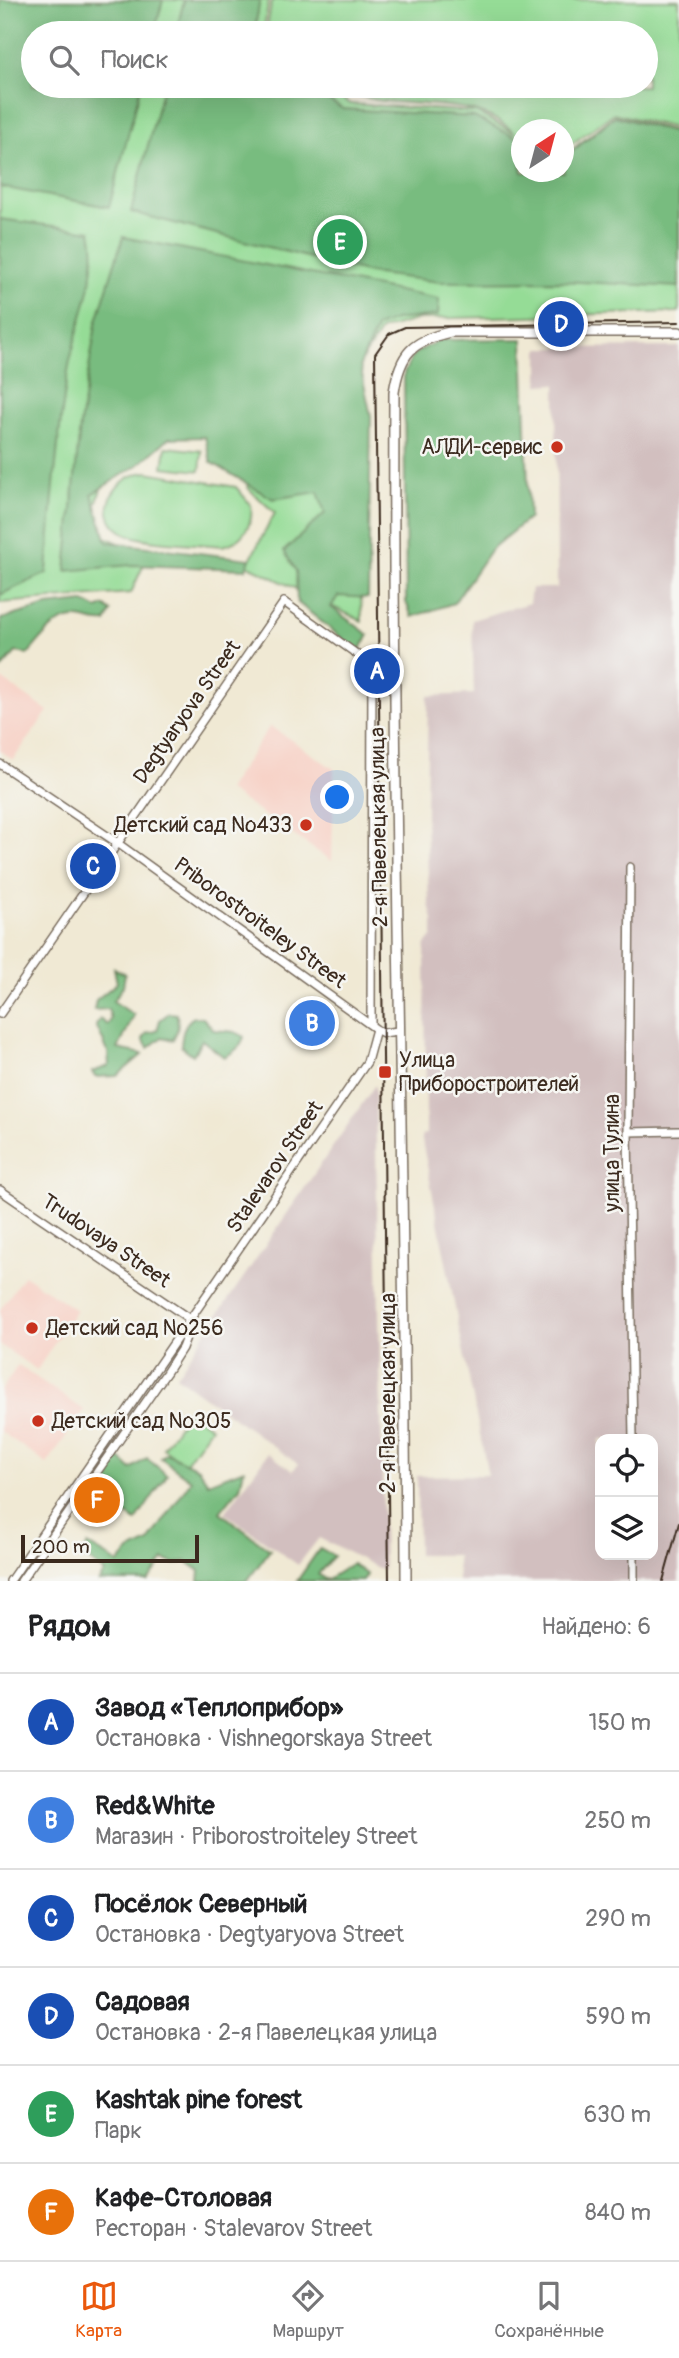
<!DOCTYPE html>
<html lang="ru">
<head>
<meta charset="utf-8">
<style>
  :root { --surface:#fff; --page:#f2f2f2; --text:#202124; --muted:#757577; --line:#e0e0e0; --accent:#ea580c }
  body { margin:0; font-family:Pangolin,sans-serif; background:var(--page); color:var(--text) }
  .controls { position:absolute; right:21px; bottom:21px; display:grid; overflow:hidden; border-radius:14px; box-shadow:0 7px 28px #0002 }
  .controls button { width:63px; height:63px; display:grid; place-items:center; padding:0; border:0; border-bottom:2px solid var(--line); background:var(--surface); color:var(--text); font:35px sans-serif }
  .compass { position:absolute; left:511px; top:119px; width:63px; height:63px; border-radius:50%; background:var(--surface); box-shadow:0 7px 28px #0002; rotate:36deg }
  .scale { position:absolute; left:21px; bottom:18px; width:178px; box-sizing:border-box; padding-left:7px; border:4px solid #3b2a1e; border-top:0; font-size:19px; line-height:24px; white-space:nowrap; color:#3b2a1e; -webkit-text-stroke:5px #f6f6f2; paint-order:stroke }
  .you { position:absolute; left:338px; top:798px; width:24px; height:24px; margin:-18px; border:5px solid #fff; border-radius:50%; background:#1a73e8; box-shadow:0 0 0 10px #1a73e833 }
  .badge { display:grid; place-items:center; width:46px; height:46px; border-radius:50%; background:var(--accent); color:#fff; font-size:23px; font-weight:700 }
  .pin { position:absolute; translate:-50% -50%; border:4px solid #fff; box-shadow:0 2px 7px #0006 }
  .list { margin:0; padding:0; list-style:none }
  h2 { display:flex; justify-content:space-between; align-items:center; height:91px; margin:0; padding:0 28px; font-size:30px }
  h2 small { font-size:23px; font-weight:400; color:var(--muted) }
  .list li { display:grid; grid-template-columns:46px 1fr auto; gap:21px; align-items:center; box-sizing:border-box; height:98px; padding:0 28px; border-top:2px solid var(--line) }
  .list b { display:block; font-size:26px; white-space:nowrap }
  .list p { margin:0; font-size:23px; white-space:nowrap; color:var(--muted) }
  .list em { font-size:23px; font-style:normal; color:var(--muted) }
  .icon { flex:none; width:38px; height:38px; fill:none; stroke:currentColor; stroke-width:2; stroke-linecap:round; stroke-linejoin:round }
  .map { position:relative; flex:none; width:679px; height:1581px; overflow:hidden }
  .search { position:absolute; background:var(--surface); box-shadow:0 7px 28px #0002; left:21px; right:21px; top:21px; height:77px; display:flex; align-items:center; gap:18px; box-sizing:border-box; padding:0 24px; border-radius:38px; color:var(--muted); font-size:26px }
  .sheet { height:679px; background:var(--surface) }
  nav { display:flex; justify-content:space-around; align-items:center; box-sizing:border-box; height:98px; border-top:2px solid var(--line); background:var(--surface); font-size:19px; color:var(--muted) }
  nav a { display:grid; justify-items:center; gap:4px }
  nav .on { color:var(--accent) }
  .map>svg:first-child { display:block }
</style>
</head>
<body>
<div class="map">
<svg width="679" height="1581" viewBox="0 0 679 1581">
  <rect width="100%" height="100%" fill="#f6f6f2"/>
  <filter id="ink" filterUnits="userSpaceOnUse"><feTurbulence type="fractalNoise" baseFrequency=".0143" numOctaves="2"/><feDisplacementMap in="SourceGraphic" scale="14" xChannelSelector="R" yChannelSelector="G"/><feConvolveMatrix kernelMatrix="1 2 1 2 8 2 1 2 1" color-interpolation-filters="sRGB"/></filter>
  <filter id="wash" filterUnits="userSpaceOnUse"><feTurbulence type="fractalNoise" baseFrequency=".00686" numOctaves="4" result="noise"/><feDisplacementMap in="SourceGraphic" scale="28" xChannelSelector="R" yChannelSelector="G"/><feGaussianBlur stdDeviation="1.57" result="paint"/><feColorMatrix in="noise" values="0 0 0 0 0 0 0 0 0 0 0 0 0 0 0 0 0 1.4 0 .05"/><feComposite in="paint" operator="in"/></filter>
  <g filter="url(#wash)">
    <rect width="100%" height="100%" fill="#f0e9d4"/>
    <!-- built -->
    <path fill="#f7d1c6" d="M0,678L48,711L13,760L0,751Z
      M270,726L334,769L332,861L227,790Z
      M24,1275L76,1310L37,1370L0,1345V1310Z
      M18,1365L84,1410L47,1464L0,1431V1392Z"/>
    <!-- industrial -->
    <path fill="#d2bfbf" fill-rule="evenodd" d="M679,347V1581H458L457,1555H418L417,1476L488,1475L421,1135L426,1134L425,946L433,936V920L429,904L426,816L428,696L474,694L472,620L529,603L531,588H557L556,384L539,385V348ZM600,1439H653V1555H600Z
      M375,1085L378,1262L384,1571L319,1538L298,1565L225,1513L268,1453L293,1471L298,1464L176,1376Z"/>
    <!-- green -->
    <path fill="#95dc96" stroke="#68835a" stroke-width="2" d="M0,0H269L263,33H33V86H321L351,104L476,112L516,134C466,86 391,118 334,86H646V33H266L272,0H679V129L614,113L569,146L564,145V130H522V172H564V152L570,151L615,115L679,132V312L419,319L381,330L352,376L362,621L247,565L275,513L249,489L225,429L138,417L104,480L96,504L100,535L148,555L131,593L0,603Z
      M166,447L202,451L200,471L163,467Z
      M147,472L236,487L251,505C254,524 242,543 222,546C196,543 153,544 129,535C91,519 112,475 147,472Z
      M189,1411L211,1427L185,1464L163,1448Z"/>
    <!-- forest -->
    <path fill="#78bc7f" stroke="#5a734e" stroke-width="2" d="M0,0H163L154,33H33V86H141L109,207L0,187Z
      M184,0H260L254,33H176Z
      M163,86H306L343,109L474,117L521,140L522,172H564V154L570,153L615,116L679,134V287L560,281L440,282L369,273L131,212Z
      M0,219L91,231C102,276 75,327 68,371C57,438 52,505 47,573L0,595Z
      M123,237L439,299L438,315L395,320L377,327L360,365L371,416L368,598L338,596L331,607L369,635L359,652L297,602L296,571L284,551L325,513L318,492L273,499L211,462L205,437L169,438L138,465L92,494L107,542L250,559L246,569L131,565L66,571L80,425L96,324Z
      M523,339L529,518L491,549L454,603L412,617L406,602L404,373L414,354L439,340Z
      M84,602L97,609L104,606L111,612L106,622C96,623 93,621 84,619C58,613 43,637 28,654L16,652L0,670L1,619L47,606Z
      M114,968L125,974L123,986L113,1001L134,1015L118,1049L143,1054L117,1076L95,1077L92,1072L109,1066L108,1052L96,1025L100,1019L108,1025L111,1019L108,1009L94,1010L96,1000L117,983Z
      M169,1013L177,1014L178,1028L173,1040L162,1037L148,1048L143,1039L147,1033L157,1031L160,1020Z
      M194,1017L203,1018L214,1030C226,1032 234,1029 244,1037C240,1048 234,1052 224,1057L202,1040L193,1055L181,1046C182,1035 183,1023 194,1017Z
      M166,1453L198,1468L208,1483L244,1469L240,1487L220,1512L270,1550L247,1581H199L200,1571L186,1561L176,1564L164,1560L148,1581H99L105,1572L82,1555L88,1545L119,1563L130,1551L149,1542L191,1480L161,1458Z
      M118,1457L131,1469L147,1458L167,1475L136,1521L119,1510L124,1497L101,1482Z
      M320,1548L334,1556L318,1574L326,1580L352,1564L367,1575L363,1581H297Z"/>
  </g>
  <g filter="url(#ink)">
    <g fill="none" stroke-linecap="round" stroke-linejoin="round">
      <defs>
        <path id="minor" d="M0,764L116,842L376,1029L383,1033L398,1031
          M630,867L628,1132L633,1439
          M0,1014L284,602L372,665L371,1025
          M628,1132L679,1131
          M0,1190L191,1320
          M634,1555V1581
          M10,1581L367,1062L376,1029
          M21,1581L166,1373L182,1348L191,1324"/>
        <path id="major" d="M406,1581C405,1184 392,788 394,392C400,353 412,341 450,332H679"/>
      </defs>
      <!-- minor casing -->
      <use href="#minor" stroke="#7a6d5e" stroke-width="10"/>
      <!-- major casing -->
      <use href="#major" stroke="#7a6d5e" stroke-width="12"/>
      <!-- minor -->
      <use href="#minor" stroke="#fff" stroke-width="7"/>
      <!-- major -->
      <use href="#major" stroke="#fff" stroke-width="9"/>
      <!-- tram -->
      <path stroke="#3b2a1e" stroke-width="2" d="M389,1581L375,354L389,334L405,327L679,322"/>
      <!-- rail -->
      <path stroke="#3b2a1e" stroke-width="2" d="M663,1581L679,1523"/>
    </g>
  </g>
  <!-- markers -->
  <g fill="#c8321e" stroke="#f6f6f2" stroke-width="2.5">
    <circle cx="557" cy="447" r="7"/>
    <circle cx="306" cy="825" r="7"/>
    <rect x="378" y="1065" width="14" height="14" rx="3.5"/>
    <circle cx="32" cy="1328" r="7"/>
    <circle cx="38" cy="1421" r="7"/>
  </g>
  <g text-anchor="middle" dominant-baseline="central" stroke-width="5" stroke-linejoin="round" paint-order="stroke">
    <!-- poi labels -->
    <g font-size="21" fill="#3b2a1e" stroke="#f6f6f2" text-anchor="start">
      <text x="543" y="447" text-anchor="end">АЛДИ-сервис</text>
      <text x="292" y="825" text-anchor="end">Детский сад №433</text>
      <text x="399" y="1060">Улица<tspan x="399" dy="24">Приборостроителей</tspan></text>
      <text x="46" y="1328">Детский сад №256</text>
      <text x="52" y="1421">Детский сад №305</text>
    </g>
    <!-- street labels -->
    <g font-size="21" fill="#3b2a1e" stroke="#f6f6f2">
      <text transform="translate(187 712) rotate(-55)">Degtyaryova Street</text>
      <text transform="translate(379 827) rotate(-91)">2-я Павелецкая улица</text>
      <text transform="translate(260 923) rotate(36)">Priborostroiteley Street</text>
      <text transform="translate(612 1153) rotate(-90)">улица Тулина</text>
      <text transform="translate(275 1167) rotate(-56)">Stalevarov Street</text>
      <text transform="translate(106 1241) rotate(34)">Trudovaya Street</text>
      <text transform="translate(388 1393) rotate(-90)">2-я Павелецкая улица</text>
    </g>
  </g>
</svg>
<div class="controls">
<button><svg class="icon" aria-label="locate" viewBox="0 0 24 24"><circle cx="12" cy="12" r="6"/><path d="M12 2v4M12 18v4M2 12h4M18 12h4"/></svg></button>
<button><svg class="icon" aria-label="layers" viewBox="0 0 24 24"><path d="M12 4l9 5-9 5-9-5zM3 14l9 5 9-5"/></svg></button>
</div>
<svg class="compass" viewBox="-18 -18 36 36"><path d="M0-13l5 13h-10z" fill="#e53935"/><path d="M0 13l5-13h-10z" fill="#757577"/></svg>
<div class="scale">200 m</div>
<div class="you"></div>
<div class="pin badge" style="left:377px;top:671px;background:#1a4fb4">A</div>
<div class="pin badge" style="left:312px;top:1023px;background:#3f7fe0">B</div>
<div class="pin badge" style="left:93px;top:866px;background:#1a4fb4">C</div>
<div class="pin badge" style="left:561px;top:324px;background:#1a4fb4">D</div>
<div class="pin badge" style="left:340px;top:242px;background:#2e9e5b">E</div>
<div class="pin badge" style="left:97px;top:1500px;background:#e8710a">F</div>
<div class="search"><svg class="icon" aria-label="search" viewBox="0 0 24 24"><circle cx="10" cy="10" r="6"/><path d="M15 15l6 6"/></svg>Поиск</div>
</div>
<section class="sheet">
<h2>Рядом<small>Найдено: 6</small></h2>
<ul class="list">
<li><span class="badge" style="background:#1a4fb4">A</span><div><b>Завод «Теплоприбор»</b><p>Остановка · Vishnegorskaya Street</p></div><em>150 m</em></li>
<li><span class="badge" style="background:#3f7fe0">B</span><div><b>Red&amp;White</b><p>Магазин · Priborostroiteley Street</p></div><em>250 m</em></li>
<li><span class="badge" style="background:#1a4fb4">C</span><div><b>Посёлок Северный</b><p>Остановка · Degtyaryova Street</p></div><em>290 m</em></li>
<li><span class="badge" style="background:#1a4fb4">D</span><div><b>Садовая</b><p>Остановка · 2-я Павелецкая улица</p></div><em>590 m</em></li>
<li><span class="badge" style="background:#2e9e5b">E</span><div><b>Kashtak pine forest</b><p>Парк</p></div><em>630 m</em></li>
<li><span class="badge" style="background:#e8710a">F</span><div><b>Кафе-Столовая</b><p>Ресторан · Stalevarov Street</p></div><em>840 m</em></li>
</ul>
</section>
<nav>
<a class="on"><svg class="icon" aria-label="map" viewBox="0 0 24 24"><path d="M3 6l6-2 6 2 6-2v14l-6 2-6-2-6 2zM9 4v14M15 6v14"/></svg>Карта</a>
<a><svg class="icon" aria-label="directions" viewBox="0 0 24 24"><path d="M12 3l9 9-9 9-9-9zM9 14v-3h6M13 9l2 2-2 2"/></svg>Маршрут</a>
<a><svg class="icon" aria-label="saved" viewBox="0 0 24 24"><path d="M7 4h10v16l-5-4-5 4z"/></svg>Сохранённые</a>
</nav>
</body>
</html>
